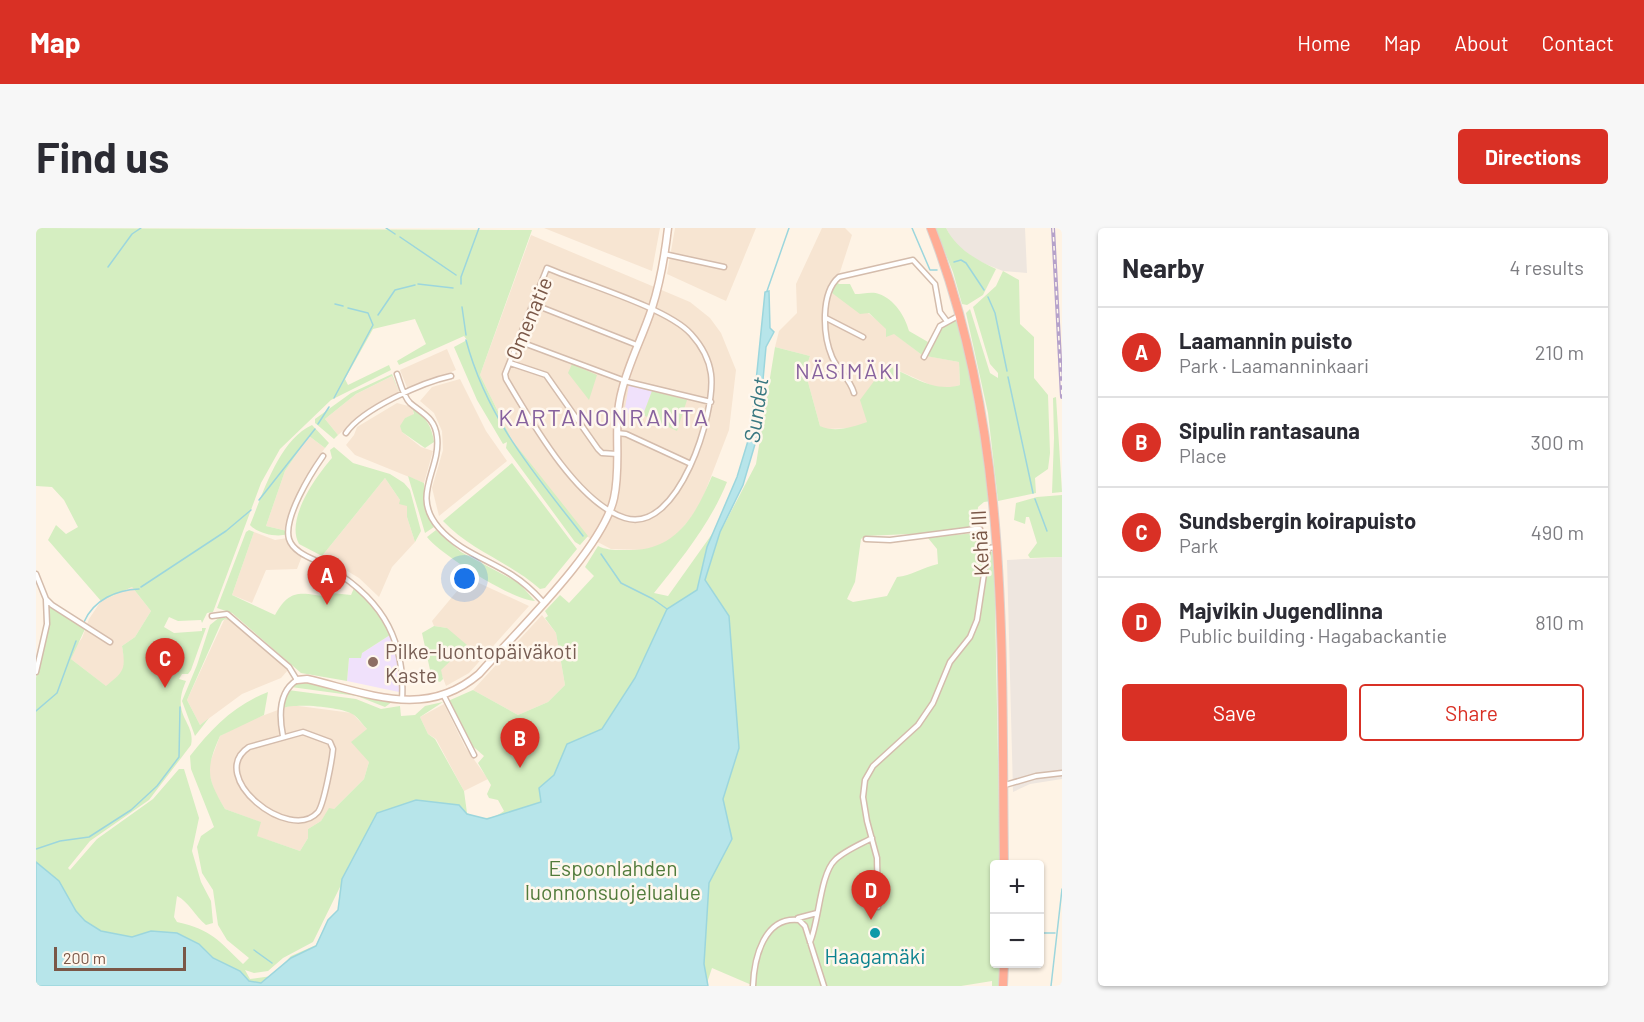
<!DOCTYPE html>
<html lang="en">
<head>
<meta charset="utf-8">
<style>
  :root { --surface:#fff; --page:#f7f7f7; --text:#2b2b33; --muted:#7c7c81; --line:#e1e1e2; --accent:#d93025 }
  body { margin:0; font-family:Barlow,sans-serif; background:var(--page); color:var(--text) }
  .controls { position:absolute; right:18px; bottom:18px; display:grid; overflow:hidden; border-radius:6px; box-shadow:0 2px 4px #0004 }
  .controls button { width:54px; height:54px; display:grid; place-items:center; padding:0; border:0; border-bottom:2px solid var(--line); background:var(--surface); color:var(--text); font:30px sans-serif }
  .scale { position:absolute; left:18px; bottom:15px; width:132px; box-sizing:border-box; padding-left:6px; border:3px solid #7a5747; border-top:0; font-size:16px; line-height:21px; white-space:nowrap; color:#7a5747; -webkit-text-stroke:4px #fff7ed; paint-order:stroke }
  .you { position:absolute; left:429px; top:351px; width:21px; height:21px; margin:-15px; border:4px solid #fff; border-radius:50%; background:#1a73e8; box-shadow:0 0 0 9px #1a73e833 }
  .badge { display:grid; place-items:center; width:39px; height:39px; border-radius:50%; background:var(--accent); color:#fff; font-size:20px; font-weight:700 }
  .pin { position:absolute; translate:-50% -50px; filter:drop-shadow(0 2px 3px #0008) }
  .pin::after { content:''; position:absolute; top:32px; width:21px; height:18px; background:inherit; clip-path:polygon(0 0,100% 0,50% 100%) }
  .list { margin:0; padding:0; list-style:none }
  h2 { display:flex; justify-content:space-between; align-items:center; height:78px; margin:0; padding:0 24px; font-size:26px }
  h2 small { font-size:20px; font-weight:400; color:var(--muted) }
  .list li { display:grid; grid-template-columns:39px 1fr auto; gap:18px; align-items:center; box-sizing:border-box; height:90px; padding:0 24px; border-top:2px solid var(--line) }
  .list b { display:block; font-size:22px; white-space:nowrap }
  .list p { margin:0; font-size:20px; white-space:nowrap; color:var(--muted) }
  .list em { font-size:20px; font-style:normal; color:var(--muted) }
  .actions { display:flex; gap:12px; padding:18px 24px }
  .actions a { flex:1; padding:14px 0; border:2px solid var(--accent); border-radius:6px; text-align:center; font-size:21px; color:var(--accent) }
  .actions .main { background:var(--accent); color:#fff }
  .map { position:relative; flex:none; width:1026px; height:758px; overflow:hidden; border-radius:6px }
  header { display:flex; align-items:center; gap:36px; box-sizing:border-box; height:84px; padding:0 30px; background:var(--accent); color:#fff }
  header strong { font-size:28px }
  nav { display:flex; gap:33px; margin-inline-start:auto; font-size:21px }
  .intro { display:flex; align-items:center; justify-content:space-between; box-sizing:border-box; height:144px; padding:0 36px }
  h1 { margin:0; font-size:42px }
  .button { padding:15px 27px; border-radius:6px; background:var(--accent); color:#fff; font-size:21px; font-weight:700 }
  main { display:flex; gap:36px; padding:0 36px }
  aside { flex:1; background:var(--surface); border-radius:6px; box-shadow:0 2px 4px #0004 }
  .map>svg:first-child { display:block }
</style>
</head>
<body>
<header>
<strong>Map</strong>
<nav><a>Home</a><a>Map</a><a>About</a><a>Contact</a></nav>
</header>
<div class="intro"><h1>Find us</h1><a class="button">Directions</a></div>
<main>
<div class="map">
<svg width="1026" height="758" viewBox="0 0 1026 758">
  <rect width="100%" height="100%" fill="#fef3e5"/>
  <!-- residential -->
  <path fill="#f7e5d2" d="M508,0H624L616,43L548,16Z
    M639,0H720L690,73L631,46Z
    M786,0H809L816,7L804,44L793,57L796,65L832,85L886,127L923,134L924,157L911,161L897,158L850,137L832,194L816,200L789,201L784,198L769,143L774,128L739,119L743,103L761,85L760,56Z
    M495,7L654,74L674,90L685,105L700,142L693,202L666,272L655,290L637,310L621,319L609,322L575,321L550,308L476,212L444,147Z
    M411,121L420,142L372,162L364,142Z
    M356,148L364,166L331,183L302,207L289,191L320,166Z
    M424,151L450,203L471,233L403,288L396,260L407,222L406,203L398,185L384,173L396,159Z
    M361,175L376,179L378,187L369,190L366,204L385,219L397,223L388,255L319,227L310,217L318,207L321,199Z
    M273,208L289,220L278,235L257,278L251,303L230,298L249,243Z
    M349,250L364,272L371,277V289L379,314L356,339L343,369L323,350L286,328Z
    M218,304L239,312L251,310L256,321L266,328L261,341L230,342L216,375L196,367Z
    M432,350L493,378L433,445L410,458L404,442L411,400L398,398L396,393Z
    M96,359L115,383L99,409L86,418L89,435L86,444L71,459L35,431L37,422L46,410L53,391L65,373Z
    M506,387L520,405L529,457L512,474L482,487L437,462Z
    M189,390L196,393L252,442L245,450L206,466L164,497L151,472Z
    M408,476L429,519L452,551L428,563L400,511L392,506L384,489Z
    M255,477L316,485L331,501L333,534L328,551L298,581H293L285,593L272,601V610L264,623L220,608L224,594L189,581L178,563L172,540L184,508L210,494Z"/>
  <!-- industrial -->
  <path fill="#eee6df" d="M910,0H989L991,45L967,43L942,33L918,15Z
    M1026,329V551L994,556L977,564L971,332Z"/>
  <!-- education -->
  <path fill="#f0e1fb" d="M593,157L616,163L607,187L588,185Z
    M354,407L362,437L363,464L311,453L313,430L326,425Z"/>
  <!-- green -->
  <path fill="#d5eec1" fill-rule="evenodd" d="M0,0L496,2L444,147L476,212L552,308L544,317L539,314L470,220L471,214L467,216L441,172L418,119L431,112L428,108L363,137L361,133L390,116L379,91L337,101L309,151L312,157L353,137L355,142L295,172L244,221L225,255L177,384L171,385L166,395L165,392L142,393L133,389L128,399L138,405L166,403V400H170L155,442L152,446H146L143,451L150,453C134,489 160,493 155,517L113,572L54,613L32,640L34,642L61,611L117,571L143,541H148L163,590L156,623L165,654L175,673L177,695L170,697C159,688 152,673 141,668L138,689L141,694C176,702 182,712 207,736L213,730L191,712L182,697L177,662L166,645L161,619L165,608L178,599L155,541L154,528C176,500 198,477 232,464L228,487L184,508C169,542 171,550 189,581L225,594L221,608L264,623L272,610V601L285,593L293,580L298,581L328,551L333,534L315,514L331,501C327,497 323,491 318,487C307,479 260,475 247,480L252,462L320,471L345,481L364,478L365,488L379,487L389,478L407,474L384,489L392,506L399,511L428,563L431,585C444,592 457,592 468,583L462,572L453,570L451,566L455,557L442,535L448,528L432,514L412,473L437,462L482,487L512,474L529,457L520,405L509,390L512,388L509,383L524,367L533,375L558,348L549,339L562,318C572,323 584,322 595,322C641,322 660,286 676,248L691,254C674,296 646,330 618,365L632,368L681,299L688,297L720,236L739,119L774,128L769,143L784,198C799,205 817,199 831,194L824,172L850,137C874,147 898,165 924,157L923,134L890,128L906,99L920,91L923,93L934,136L955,273L948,274L942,279L941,296L938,298L896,305L829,308L825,311L819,354L811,371L817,374L851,368L861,349C875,348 887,339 902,336L901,321L892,310L938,305L944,318L958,325L964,636H958V736H964L963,758H956V753L925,758H718L676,740L670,758H0V450L12,396V377L49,401L35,431L70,458C88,443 90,442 86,418L99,409L115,383L96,359L65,373L12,312L20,297L30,306L42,299L28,272L16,259L0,258ZM304,659L302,682L292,692L280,717L255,728L236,748L214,751L209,742L218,745L232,743L247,730L277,714Z
    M899,0H910C921,21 939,31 960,41L947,67L931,77L926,76L917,44Z
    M967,43L983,52L984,96L998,109V150L1012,167L1014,225L1012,241L999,250L1000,265L962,273L952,185L930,85L934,81L954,145L962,150V145L954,136L937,79L960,58Z
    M801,54L803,56H814L819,66C826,66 837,63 843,66C858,71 869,88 873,103L892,114L886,127L858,106L850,109V101L833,85L824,86L796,65Z
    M536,136L561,147L553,172L532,145Z
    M356,146L364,166L356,148L320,166L289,191L302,207L298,211L279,195V191L315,165Z
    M616,163L651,172L641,203L607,187Z
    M1020,169L1026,264L1016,265L1018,210L1017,170Z
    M376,179C389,188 396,198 398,214L389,220L366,204L364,198L369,190L378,186Z
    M276,197L293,215L289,220L273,208L249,243L230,298L251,303V306C241,310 221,305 214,297C227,265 243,212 276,197Z
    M298,219L317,235L354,246L368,255L374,262L385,303L379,314L371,289V278L363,276L364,272L349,250L286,328L263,316C249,291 281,247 296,230L294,222Z
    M476,235L541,321L509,360L504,361C474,334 435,323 407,293Z
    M372,248L388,255V279L398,299L389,305Z
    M1026,267V329L994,330L992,327L1001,315L993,289H990L989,296L978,292L980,275L1001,269Z
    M213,302L218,304L196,367L239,387C255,358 266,366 295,369L296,365L315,367L319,358L342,383L354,407L326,425L325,430H313L311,453L265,445L196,385L181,380L210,304Z
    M400,302L425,324L483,355L499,373C478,373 405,327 391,309Z
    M185,388L196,393L189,391L186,393L151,472L164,497L173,490L159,508L146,473L161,437L174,397Z
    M398,398L411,400L431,417L405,442L407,451L404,454L396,451L386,405Z
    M265,452L356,472V474L349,479L321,468L255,459Z"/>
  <!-- water -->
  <path fill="#b7e5ea" stroke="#9cd6dd" stroke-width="1.5" d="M733,63L734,100L738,104L730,119L722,206L707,257L684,304L669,352L693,388L703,520L687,571L696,611L673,655L668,736L672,758H0V634L23,653L40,683L49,693L65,703L96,709L115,703L141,705L163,716L177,730L204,743L213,753L225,755L255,730L280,718L292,692L302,682L306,651L341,585L380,572L423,577L431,586L451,591L505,574L503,560L518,547L531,516L566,501L599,450L631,381L661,362L671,319L701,249L715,203L729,64Z"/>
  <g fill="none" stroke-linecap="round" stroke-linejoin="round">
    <!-- stream -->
    <path stroke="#9cd6dd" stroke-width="1.5" d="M350,0L359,6
      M876,0L894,42H901
      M364,9L420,47
      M918,34L925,32L930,35L948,62
      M72,39L96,6L105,0
      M382,56L417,60
      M425,56V49L443,0
      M731,63L753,0
      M952,69L959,85L971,143
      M299,76L307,78
      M426,79L430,107
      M342,87L359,62L379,57
      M430,112C451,191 498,245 547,308
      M972,149L997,265
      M298,170L337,97L332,85L312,80
      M282,196L293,179
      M999,271L1011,303
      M223,272L279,201
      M565,326L585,355L617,371L631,381
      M105,359L190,303L215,282
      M48,394C58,371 81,362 103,361
      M0,483L21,465L40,413
      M0,621L24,613L53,609L95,582L121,558L143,529L144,479
      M1004,705H1019
      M218,722L236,735
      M1015,758L1026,661"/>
    <defs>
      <path id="street" d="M628,26L688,39
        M511,40C546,55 632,80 655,106C665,117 673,131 675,146C680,185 642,307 589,290C541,275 495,193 470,151L469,146Z
        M497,76L601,117
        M790,90L827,109
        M482,113L592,154L675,174
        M888,129L904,98L924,87
        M474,135L510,147L562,221L566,225L581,226
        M361,146C364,154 367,168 374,175C387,186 399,190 401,209C405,242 374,267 403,300C423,323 451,331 476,347C487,354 498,364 507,374
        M818,165C814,150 802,143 796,129C787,108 784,65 803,49L877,32L899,56L904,84L910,92
        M310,205C326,181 387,154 415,148
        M581,205L590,206L655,236
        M287,228C275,245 247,290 253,311C257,324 275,330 285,335C341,366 370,406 366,472
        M830,311L854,312L939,301H944L947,317L952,320L961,319
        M0,346L10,371L16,377L74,414
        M176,388L191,386L253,439L261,452C242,464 243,488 247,508
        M0,444L11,396L10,372
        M408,468L438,527
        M267,504L294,514L297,521C296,532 288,576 282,584C254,616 169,548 213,519Z
        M969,557L1000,548L1026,545
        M842,679L841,630L831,593L827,569L829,552L837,538L882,497L897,475L914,434L934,409L941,392L952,320
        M762,690L781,685
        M774,714C783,694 784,646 799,632C808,623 825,616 836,610
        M717,758C718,730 728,688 763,692L769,698L788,758"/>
      <path id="secondary" d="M261,452L271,451C332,465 389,492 443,446C479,405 567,321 578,270C586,234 576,198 586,162C593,134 607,108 616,80C624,55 629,26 632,0"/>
      <path id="highway" d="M895,0C975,206 965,420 968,636
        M967,758L968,736"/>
    </defs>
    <!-- street casing -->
    <use href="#street" stroke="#d4bcac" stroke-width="7"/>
    <!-- secondary casing -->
    <use href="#secondary" stroke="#dabdab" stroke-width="9"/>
    <!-- highway casing -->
    <use href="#highway" stroke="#dcd3cf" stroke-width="10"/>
    <!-- street -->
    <use href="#street" stroke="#fff" stroke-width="4"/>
    <!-- secondary -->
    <use href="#secondary" stroke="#fff" stroke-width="6"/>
    <!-- highway -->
    <use href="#highway" stroke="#ffac95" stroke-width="8"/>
    <defs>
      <path id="rail" d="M1017,0L1026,169"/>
    </defs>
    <!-- rail casing -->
    <use href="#rail" stroke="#b5a1ca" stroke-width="4"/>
    <!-- rail -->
    <use href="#rail" stroke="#fff7ed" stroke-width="1.5" stroke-dasharray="4.5" stroke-linecap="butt"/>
  </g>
  <!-- markers -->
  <circle fill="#8d6e63" stroke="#fff7ed" stroke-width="2" cx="337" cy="434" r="6"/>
  <circle fill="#0f9aa8" stroke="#fff7ed" stroke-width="2" cx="839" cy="705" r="6"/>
  <g text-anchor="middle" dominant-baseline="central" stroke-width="5" stroke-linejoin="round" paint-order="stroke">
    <!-- street labels -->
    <g font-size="21" fill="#7a5747" stroke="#fff7ed">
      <text transform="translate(492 90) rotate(-67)">Omenatie</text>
      <text transform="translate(943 315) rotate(-93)">Kehä III</text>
    </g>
    <!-- education labels -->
    <g font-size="21" fill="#785e54" stroke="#fff7ed" text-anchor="start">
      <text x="349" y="422">Pilke-luontopäiväkoti<tspan x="349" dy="24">Kaste</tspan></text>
    </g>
    <!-- park labels -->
    <g font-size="21" fill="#517b3b" stroke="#fff7ed">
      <text x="577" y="639">Espoonlahden<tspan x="577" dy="24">luonnonsuojelualue</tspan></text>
    </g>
    <!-- culture labels -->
    <g font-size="21" fill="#0d838f" stroke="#fff7ed">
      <text x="839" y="727">Haagamäki</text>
    </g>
    <!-- neighbourhood labels -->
    <g font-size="22" letter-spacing="1.5" fill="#87629e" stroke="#fff7ed">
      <text x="812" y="142">NÄSIMÄKI</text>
    </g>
    <!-- water labels -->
    <g font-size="22" font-style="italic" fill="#397881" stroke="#fff7ed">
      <text transform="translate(719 182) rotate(-82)">Sundet</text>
    </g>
    <!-- quarter labels -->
    <g font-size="24" letter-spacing="1.5" fill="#87629e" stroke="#fff7ed">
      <text x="568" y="188">KARTANONRANTA</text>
    </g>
  </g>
</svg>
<div class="controls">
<button>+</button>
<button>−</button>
</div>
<div class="scale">200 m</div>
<div class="you"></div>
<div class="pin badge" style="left:291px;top:377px">A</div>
<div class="pin badge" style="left:484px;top:540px">B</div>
<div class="pin badge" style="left:129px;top:460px">C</div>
<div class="pin badge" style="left:835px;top:692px">D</div>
</div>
<aside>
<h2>Nearby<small>4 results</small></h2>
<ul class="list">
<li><span class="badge">A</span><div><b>Laamannin puisto</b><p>Park · Laamanninkaari</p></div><em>210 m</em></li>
<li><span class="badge">B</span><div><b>Sipulin rantasauna</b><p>Place</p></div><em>300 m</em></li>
<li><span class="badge">C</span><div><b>Sundsbergin koirapuisto</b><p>Park</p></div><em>490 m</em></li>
<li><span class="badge">D</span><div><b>Majvikin Jugendlinna</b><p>Public building · Hagabackantie</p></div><em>810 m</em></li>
</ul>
<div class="actions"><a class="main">Save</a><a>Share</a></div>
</aside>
</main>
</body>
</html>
